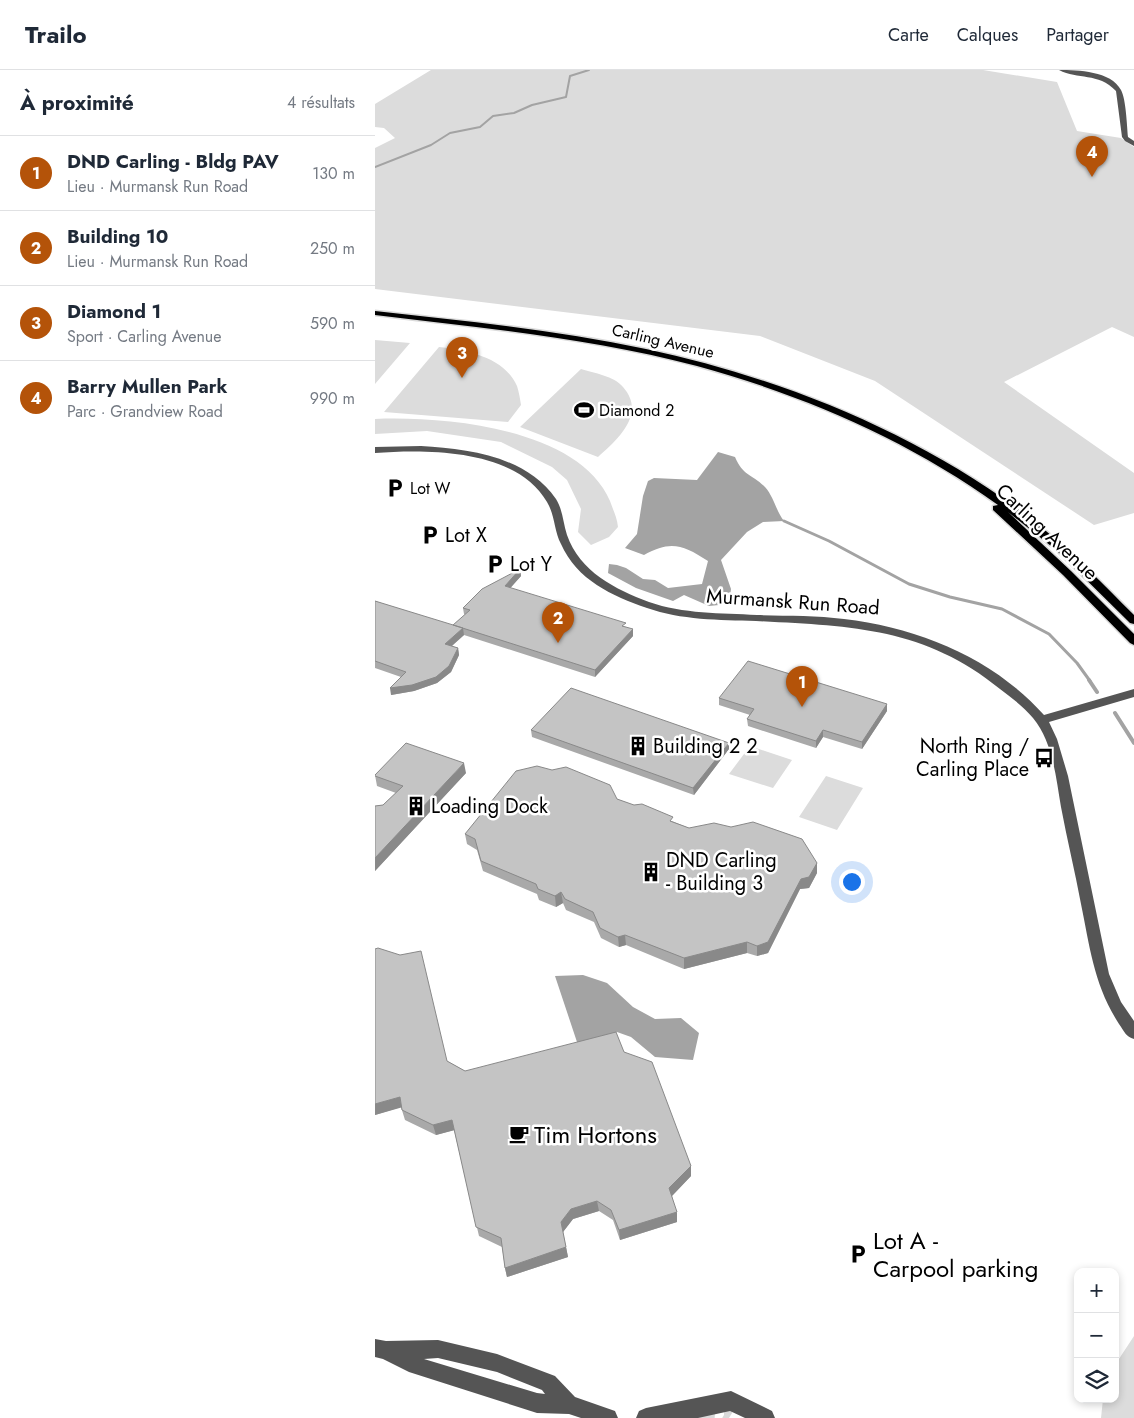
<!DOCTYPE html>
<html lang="fr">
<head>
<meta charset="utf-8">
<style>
  :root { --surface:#fff; --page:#f2f2f3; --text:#1f2937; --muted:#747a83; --line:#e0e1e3; --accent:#b45309 }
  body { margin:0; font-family:Jost,sans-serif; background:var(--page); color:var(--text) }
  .controls { position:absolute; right:15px; bottom:15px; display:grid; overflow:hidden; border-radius:10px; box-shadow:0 2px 8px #0003 }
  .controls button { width:45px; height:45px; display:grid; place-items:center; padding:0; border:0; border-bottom:1px solid var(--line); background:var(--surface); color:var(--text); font:25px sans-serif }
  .you { position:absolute; left:476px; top:811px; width:18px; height:18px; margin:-12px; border:4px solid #fff; border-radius:50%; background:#1a73e8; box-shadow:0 0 0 8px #1a73e833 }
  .badge { display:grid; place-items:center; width:32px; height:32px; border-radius:50%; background:var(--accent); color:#fff; font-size:16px; font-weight:700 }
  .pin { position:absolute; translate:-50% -41px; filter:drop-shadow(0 1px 2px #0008) }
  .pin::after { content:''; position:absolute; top:26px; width:18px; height:15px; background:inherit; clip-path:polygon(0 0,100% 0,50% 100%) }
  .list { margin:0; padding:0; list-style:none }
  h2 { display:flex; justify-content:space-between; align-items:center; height:65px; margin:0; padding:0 20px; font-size:21px }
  h2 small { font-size:16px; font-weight:400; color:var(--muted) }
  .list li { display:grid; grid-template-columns:32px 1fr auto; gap:15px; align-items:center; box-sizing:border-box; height:75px; padding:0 20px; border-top:1px solid var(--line) }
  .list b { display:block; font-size:19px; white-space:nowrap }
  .list p { margin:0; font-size:16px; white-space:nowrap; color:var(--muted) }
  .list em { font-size:16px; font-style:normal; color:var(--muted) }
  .icon { flex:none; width:28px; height:28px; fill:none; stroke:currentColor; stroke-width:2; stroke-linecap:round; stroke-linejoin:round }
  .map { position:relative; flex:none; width:759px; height:1348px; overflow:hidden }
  header { display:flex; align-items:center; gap:30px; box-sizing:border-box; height:70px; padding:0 25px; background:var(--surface); border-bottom:1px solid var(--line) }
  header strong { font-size:24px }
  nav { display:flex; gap:28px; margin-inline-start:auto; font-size:18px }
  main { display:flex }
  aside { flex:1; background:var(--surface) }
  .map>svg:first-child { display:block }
</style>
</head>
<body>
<header>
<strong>Trailo</strong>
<nav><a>Carte</a><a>Calques</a><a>Partager</a></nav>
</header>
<main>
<aside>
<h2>À proximité<small>4 résultats</small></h2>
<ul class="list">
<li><span class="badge">1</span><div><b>DND Carling - Bldg PAV</b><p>Lieu · Murmansk Run Road</p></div><em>130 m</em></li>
<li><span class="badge">2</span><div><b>Building 10</b><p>Lieu · Murmansk Run Road</p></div><em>250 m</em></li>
<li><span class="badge">3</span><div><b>Diamond 1</b><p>Sport · Carling Avenue</p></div><em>590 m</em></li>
<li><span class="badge">4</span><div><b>Barry Mullen Park</b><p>Parc · Grandview Road</p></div><em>990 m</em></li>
</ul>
</aside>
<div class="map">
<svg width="759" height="1348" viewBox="0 0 759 1348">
  <rect width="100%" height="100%" fill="#fff"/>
  <!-- green -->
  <path fill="#dcdcdc" d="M56,0H608L682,12L702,61L746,68L759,77V267L737,257L629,312L759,403V443L719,455L500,311L385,266L0,219V78L20,68L9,58L0,57V34Z
    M0,270L35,273L0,314Z
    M64,277C92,280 129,287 142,316C144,322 145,329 146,335L133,352L9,342Z
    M206,299C219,303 239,306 248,317C272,344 242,370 223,387L145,357Z
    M0,349C69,346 204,358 235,431C238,440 242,447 243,457L234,467L216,475L203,462L206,439L192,410L177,397L126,372L52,361L0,364Z
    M375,676L417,690L398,718L354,704Z
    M451,706L488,718L462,760L424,747Z
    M759,1266V1348H726L728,1329H740V1295Z"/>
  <!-- water -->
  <path fill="#a3a3a3" d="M343,382L360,387C368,406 377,404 390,417C399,427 401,441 409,451L388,452L372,462L346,490L356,519L354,534L334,536L309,525L298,531L261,518L233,503L234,494L242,495L251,498L268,509L280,510L293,518L327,514L333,491C308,475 296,470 269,485L250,478L262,464L268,426L273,411L279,408L322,410Z
    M208,905L232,913L258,937L280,949L306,948L324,963L318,990L280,987L256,967L242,962L203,975L180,906Z"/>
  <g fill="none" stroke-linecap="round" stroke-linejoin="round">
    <!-- stream-far2 -->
    <path stroke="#a3a3a3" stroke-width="2" d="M0,97L56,75L75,63L105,57L118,46L139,43L157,35L191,27L195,6L214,0"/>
    <!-- stream-far1 -->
    <path stroke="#a3a3a3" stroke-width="3" d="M409,451L454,471L534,514L575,527L627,539L674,564L702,593L715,611"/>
    <!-- stream -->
    <path stroke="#a3a3a3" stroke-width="4" d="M714,610L722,622
      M740,643L759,673"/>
    <!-- minor-tunnel -->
    <path stroke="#d9d9d9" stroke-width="17" stroke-dasharray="17 9" stroke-linecap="butt" d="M323,1343L349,1345L354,1348"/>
    <defs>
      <path id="major" d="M0,241C91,251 182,260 271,279C411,309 551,366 664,455C698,483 728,514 759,545V554L755,553L681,480L633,442L696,501L759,564V575L755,573L688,505L618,440V436L623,435C533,370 428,325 322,296C217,268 107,258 0,245Z"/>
    </defs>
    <!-- major casing -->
    <use href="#major" stroke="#dbdbdb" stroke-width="3"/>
    <!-- minor -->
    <path fill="#555" fill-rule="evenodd" d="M684,0C703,0 736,1 746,20C751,29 752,56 753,67L759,71V76L750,71L747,67L741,21C723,2 703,10 684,0Z
      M46,376C94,379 151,386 181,429C188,440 188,453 192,465C205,502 240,519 274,532C308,544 346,543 382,545C411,546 441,545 469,549C544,558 618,588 669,645L759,619V627L674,652L682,669L693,706L734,904L746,932L759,951V969C751,967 749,961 744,954C719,915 715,878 706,834C700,802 692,769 686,737C681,708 678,672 658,648C649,637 637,628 625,619C549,557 474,556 381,551C344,550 306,550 272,538C237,526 202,510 186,474C179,461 180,445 172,432C141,379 54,379 0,383V377Z
      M0,1269L11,1271L63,1270L122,1284L180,1306L200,1327L240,1341L243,1348H206L194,1344L162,1343L34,1302L8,1289L0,1287ZM63,1288L122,1302L167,1320L170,1324L162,1323L49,1289Z
      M356,1321L397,1341L400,1348H370L355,1341L323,1348H261L264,1341L271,1338Z"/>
    <!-- major -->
    <use href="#major" fill="#000" fill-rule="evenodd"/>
  </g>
  <!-- wall -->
  <path fill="#a9a9a9" d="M145,499L146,506L135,518L251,557L258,566L220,607L89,565L77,576L83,578L84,585L76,602L62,613L39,621L16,625L26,607L0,598V531L78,556L90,545L89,544L88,538Z
    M344,628L512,634V641L487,679L448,667L441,678L373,656L372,649L375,645L344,635Z
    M156,660L354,679L319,725L157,667Z
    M91,703L0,801V736L8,735L21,723L2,716L0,705Z
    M242,729L314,758L442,793V803L434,818L425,819L393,883L382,886L372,883L309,899L251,875L244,877L226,868L219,852L191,840L188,833L181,837L164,830L162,824L108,801L102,780L92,774L90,764Z
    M0,879L72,991L90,1001L249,982L316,1096V1106L297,1126L302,1152L245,1170L238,1150L224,1141L198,1149L188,1162L193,1187L132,1207L130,1198L127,1177L104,1166L79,1060L61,1065L30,1050L26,1037L0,1045Z"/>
  <!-- shaded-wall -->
  <path fill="#898989" d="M145,499L146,506L131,523L130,516Z
    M88,558L89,565L72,580L70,574Z
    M258,559V566L220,607V600Z
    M83,578L84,585L76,602L62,613L39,621L16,625L15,618Z
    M512,634V641L487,679V672Z
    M448,660V667L441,678V671Z
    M354,673V679L319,725L318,718Z
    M89,693L91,703L0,801V788Z
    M442,793V803L434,818L425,819L393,883L382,886V876L426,809Z
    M186,822L188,833L181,837L180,826Z
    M250,865L251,875L244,877L243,867Z
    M372,872V883L309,899V888Z
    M25,1027L28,1037L0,1045V1034Z
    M77,1050L80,1060L61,1065L58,1055Z
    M316,1096V1106L295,1128L294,1118Z
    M222,1131L224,1141L198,1149L188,1162L186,1152L196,1139Z
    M302,1142V1152L245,1170L244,1160Z
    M191,1177L193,1187L132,1207L130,1198Z"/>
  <!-- building -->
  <path fill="#c4c4c4" stroke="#898989" d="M145,499L130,516L251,553L247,556L258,559L220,600L78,555L95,540L88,538L107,519Z
    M0,531L88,558L70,574L83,578L74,596L61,607L37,615L15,618L31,602L0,591Z
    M373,591L512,634L487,672L448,660L441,671L372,649L379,639L344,628Z
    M196,618L354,673L318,718L156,660Z
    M31,673L89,693L0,788V736L8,735L28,716L0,706V705Z
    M162,696L177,700L191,697L235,715L242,729L259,735L267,734L298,747L295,751L314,758L339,753L356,757L378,752L427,769L442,793L434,807L426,809L393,872L382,876L372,872L309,888L250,865L243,867L225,858L218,842L190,829L186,822L180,826L163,819L161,814L106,791L100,769L90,764L141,701Z
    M3,878L25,885L46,881L72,991L90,1001L241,962L249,982L277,992L316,1096L294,1118L302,1142L244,1160L236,1140L222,1131L196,1139L186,1152L191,1177L130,1198L126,1168L101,1157L77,1050L58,1055L27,1040L25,1027L0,1034V879Z"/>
  <!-- icons -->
  <defs>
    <symbol id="stadium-bare" viewBox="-9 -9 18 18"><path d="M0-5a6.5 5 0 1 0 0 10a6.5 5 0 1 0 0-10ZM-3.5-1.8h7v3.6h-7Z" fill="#000" stroke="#fff" stroke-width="2.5" paint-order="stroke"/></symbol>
    <symbol id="parking-bare" viewBox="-9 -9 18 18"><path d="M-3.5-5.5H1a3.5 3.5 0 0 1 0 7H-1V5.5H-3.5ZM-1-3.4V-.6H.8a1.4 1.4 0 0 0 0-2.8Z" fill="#000" stroke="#fff" stroke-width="2.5" paint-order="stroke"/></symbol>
    <symbol id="building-bare" viewBox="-9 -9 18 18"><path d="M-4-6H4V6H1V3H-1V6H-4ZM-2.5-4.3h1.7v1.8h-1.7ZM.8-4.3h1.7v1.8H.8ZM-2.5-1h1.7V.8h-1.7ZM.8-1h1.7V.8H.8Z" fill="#000" stroke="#fff" stroke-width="2.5" paint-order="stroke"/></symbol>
    <symbol id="bus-bare" viewBox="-9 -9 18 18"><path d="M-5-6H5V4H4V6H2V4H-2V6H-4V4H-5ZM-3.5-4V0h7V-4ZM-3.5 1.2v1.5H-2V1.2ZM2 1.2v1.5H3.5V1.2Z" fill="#000" stroke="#fff" stroke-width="2.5" paint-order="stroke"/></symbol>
    <symbol id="cafe-bare" viewBox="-9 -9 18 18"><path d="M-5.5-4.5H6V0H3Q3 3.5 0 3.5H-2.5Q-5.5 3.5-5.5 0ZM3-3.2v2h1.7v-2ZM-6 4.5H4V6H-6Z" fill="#000" stroke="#fff" stroke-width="2.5" paint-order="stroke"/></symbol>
  </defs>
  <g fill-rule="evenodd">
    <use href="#stadium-bare" x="195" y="326" width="28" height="28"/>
    <use href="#parking-bare" x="6" y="404" width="28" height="28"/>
    <use href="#parking-bare" x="41" y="451" width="28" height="28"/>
    <use href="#parking-bare" x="106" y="480" width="28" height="28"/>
    <use href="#building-bare" x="249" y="662" width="28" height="28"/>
    <use href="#bus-bare" x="655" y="674" width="28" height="28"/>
    <use href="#building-bare" x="27" y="722" width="28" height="28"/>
    <use href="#building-bare" x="262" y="788" width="28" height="28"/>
    <use href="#cafe-bare" x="130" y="1050" width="28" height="28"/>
    <use href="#parking-bare" x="469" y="1170" width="28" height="28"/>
  </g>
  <g text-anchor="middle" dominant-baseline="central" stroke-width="5" stroke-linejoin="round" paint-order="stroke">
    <!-- far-street labels -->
    <g font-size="16" fill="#000" stroke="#fff">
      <text transform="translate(288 271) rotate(13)">Carling Avenue</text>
    </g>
    <!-- far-poi labels -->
    <g font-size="16" fill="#000" stroke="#fff" text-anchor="start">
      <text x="224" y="340">Diamond 2</text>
      <text x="35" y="418">Lot W</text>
    </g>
    <!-- street labels -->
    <g font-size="20" fill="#000" stroke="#fff">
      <text transform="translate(672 462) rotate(43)">Carling Avenue</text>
      <text transform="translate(418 532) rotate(4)">Murmansk Run Road</text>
    </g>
    <!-- poi labels -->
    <g font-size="20" fill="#000" stroke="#fff" text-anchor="start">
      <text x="70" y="465">Lot X</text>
      <text x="135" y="494">Lot Y</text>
      <text x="278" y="676">Building 2 2</text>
      <text x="654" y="676" text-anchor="end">North Ring /<tspan x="654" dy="23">Carling Place</tspan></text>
      <text x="56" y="736">Loading Dock</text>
      <text x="291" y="790">DND Carling<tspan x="291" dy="23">- Building 3</tspan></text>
    </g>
    <!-- near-poi labels -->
    <g font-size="24" fill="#000" stroke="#fff" text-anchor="start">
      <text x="159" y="1064">Tim Hortons</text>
      <text x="498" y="1170">Lot A -<tspan x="498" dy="28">Carpool parking</tspan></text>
    </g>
  </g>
</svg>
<div class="controls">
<button>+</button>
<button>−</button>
<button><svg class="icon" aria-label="layers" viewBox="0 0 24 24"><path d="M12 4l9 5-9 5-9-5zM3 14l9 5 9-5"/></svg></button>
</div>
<div class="you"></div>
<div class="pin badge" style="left:427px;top:637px">1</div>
<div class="pin badge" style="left:183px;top:573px">2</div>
<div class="pin badge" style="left:87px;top:308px">3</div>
<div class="pin badge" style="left:717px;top:107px">4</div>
</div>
</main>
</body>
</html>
